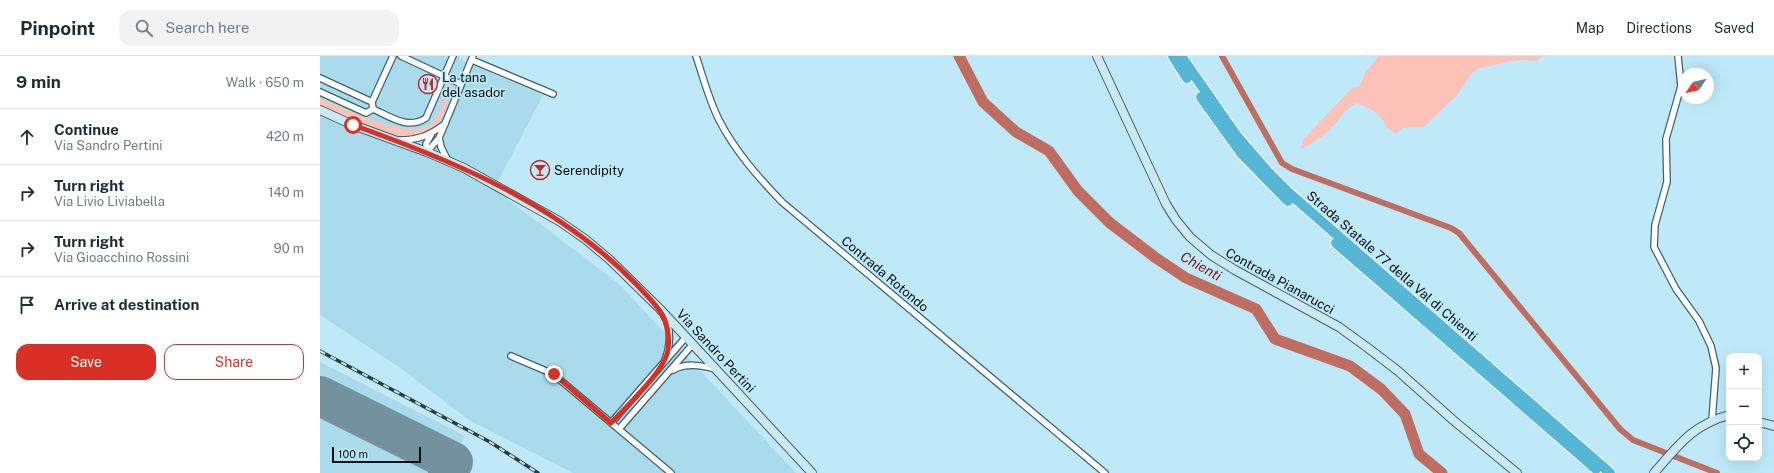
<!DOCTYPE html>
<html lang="en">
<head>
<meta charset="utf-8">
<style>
  :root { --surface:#fff; --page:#f2f2f3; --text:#1f2937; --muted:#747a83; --line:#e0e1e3; --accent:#d93025 }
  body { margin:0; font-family:"Public Sans",sans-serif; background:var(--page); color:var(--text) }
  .controls { position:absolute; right:12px; bottom:12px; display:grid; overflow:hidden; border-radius:8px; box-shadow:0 4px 16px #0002 }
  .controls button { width:36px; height:36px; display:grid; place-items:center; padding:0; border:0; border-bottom:1px solid var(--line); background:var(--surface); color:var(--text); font:20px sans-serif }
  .compass { position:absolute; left:1358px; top:12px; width:36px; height:36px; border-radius:50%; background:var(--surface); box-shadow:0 4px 16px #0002; rotate:236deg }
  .scale { position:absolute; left:12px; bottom:10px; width:89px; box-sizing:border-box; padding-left:4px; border:2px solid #020f14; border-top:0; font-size:11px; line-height:14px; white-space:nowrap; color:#020f14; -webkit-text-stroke:3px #bfe9f9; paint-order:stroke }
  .stop { position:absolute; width:12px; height:12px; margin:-9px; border:3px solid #d93025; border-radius:50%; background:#fff }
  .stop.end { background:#d93025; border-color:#fff; box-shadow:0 1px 4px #0008 }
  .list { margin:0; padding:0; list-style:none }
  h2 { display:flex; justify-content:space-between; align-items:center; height:52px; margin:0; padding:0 16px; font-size:17px }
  h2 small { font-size:13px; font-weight:400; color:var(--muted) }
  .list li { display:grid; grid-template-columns:26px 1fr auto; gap:12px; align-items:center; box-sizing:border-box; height:56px; padding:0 16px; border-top:1px solid var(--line) }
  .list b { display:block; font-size:15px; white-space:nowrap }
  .list p { margin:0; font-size:13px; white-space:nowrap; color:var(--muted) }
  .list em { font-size:13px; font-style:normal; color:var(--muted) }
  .actions { display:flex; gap:8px; padding:12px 16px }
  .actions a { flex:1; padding:9px 0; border:1px solid var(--accent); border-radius:12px; text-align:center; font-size:14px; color:var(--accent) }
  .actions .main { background:var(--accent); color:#fff }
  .icon { flex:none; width:22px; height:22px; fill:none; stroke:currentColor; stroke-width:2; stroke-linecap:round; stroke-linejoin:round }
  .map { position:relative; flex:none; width:1454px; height:417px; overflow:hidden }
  header { display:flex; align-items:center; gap:24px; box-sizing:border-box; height:56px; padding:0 20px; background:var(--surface); border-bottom:1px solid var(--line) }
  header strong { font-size:19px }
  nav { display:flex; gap:22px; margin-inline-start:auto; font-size:14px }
  .search { width:280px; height:36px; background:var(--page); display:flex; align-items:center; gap:10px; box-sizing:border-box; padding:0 14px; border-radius:12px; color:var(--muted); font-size:15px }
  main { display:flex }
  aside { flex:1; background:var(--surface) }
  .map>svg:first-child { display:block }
</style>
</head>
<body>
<header>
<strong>Pinpoint</strong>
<div class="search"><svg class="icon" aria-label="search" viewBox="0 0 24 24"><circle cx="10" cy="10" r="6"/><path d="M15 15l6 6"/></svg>Search here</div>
<nav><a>Map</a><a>Directions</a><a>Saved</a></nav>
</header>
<main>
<aside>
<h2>9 min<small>Walk · 650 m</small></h2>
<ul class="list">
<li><svg class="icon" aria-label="ahead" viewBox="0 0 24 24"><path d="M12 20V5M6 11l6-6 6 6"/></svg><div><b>Continue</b><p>Via Sandro Pertini</p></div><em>420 m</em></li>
<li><svg class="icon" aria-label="right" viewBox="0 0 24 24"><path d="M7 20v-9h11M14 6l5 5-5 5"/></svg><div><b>Turn right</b><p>Via Livio Liviabella</p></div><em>140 m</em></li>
<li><svg class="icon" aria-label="right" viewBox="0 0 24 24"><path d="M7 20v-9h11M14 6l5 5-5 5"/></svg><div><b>Turn right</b><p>Via Gioacchino Rossini</p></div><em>90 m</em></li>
<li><svg class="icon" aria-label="arrive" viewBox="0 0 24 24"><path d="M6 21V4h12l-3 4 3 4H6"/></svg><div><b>Arrive at destination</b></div></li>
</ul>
<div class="actions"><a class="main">Save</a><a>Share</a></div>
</aside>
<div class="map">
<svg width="1454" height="417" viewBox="0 0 1454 417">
  <rect width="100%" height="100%" fill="#bfe9f9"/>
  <!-- built -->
  <path fill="#a9dbed" d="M0,0H140L139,3L223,39L174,133L298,227L476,417H253L149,364L79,311L0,259Z
    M0,306L145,380L130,417H0Z"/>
  <!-- green -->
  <path fill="#fcc1b7" d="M1059,0H1222L1217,5L1198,4L1160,12L1152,17L1138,38L1104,71L1082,72L1076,78L1066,71C1063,57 1048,52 1037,47C1026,52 1022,60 1014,69C1005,79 994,87 981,93L983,84L1032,32L1039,31L1046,16Z
    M129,28L133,31C128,44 124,63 113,73C87,95 26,63 0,50V42C23,52 91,86 111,68C121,59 124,40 129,28Z"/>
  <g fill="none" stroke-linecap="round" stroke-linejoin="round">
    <!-- canal -->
    <path stroke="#bf6d61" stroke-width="6" d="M902,0L962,107L972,113L1131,172L1139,177L1300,373L1313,384L1397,417"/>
    <!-- river -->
    <path stroke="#bf6d61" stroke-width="11" d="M639,0L663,46L696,76L729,95L758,135L790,167L836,202L866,222L936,253L955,283L1030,310L1061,333L1085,358L1099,398L1122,417"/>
    <!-- runway -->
    <path stroke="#74929e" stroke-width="40" d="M0,340L133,406L128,417"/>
    <defs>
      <path id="street" d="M81,0L141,28
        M376,0C383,21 389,44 399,64C415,95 438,121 462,146L785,417
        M1358,0L1361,30L1346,83L1347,126L1335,169L1334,191L1356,233L1379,265L1391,290L1396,312L1392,364
        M152,4L233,38
        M0,22L52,46L53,53
        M0,36L46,57L53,53
        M52,46L73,0
        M53,53C71,61 88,74 106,62L133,0
        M80,84C99,84 110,79 125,68
        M107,96L106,88L111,79
        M107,96L119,82
        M128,105L121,91L119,82L153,0
        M344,260C352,273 350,291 345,304
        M191,300L233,318L351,417
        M353,314C366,307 380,309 395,313
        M291,367L366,281
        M299,373L373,288"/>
      <path id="secondary" d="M777,0L846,148L856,164L870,181L891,199L915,214L1019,271L1048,292L1078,315L1133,364L1197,417
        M0,54L33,69L107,96L144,112L239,165L265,183L289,203L340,253L492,417
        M1439,366L1454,370
        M1334,417C1358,390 1372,369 1409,359"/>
      <path id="highway" d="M853,0L867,22
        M861,0L916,79L947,115L969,137L1290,417
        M881,41L922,98L968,145
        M1016,187L1276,413"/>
    </defs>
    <!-- street casing -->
    <use href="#street" stroke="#3e6471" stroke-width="8"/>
    <!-- secondary casing -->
    <use href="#secondary" stroke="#3e6471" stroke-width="10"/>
    <!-- highway casing -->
    <use href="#highway" stroke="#fff" stroke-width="12"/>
    <!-- street -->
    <use href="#street" stroke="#fff" stroke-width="5.5"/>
    <!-- secondary -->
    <use href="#secondary" stroke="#cce9f3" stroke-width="8"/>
    <!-- highway -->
    <use href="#highway" stroke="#56b6d6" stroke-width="10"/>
    <defs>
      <path id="rail" d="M0,295L170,386L218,417"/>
    </defs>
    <!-- rail casing -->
    <use href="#rail" stroke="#293b43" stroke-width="3.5"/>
    <!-- rail -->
    <use href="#rail" stroke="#bfe9f9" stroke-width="2" stroke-dasharray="6" stroke-linecap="butt"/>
  </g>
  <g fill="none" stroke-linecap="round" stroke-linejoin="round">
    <!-- route -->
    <path stroke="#d93025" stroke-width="5" d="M33,69C134,105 238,148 315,227C336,249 352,261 348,294C346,313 306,351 291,367L234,318"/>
  </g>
  <!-- icons -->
  <defs>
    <symbol id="restaurant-ring" viewBox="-11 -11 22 22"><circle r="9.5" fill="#bfe9f9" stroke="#bb2d24" stroke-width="1.5"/><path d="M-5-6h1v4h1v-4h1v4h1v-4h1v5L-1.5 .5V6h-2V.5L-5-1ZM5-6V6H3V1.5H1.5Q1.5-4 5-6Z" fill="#bb2d24"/></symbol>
    <symbol id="bar-ring" viewBox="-11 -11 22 22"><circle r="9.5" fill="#bfe9f9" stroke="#bb2d24" stroke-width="1.5"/><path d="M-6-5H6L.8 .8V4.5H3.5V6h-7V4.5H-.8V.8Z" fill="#bb2d24"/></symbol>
  </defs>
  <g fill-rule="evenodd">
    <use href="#restaurant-ring" x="97" y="17" width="22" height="22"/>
    <use href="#bar-ring" x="209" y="103" width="22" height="22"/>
  </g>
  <g text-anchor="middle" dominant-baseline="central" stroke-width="3.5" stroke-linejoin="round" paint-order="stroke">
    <!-- poi labels -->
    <g font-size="13" fill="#020f14" stroke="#bfe9f9" text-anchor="start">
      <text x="122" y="21">La tana<tspan x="122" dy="15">del asador</tspan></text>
      <text x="234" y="114">Serendipity</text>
    </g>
    <!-- street labels -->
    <g font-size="13" fill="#020f14" stroke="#bfe9f9">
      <text transform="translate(1072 210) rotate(41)">Strada Statale 77 della Val di Chienti</text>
      <text transform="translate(565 218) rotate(40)">Contrada Rotondo</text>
      <text transform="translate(960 225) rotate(29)">Contrada Pianarucci</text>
      <text transform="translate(396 295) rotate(47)">Via Sandro Pertini</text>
    </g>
    <!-- water labels -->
    <g font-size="14" font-style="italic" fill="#7e1913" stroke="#bfe9f9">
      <text transform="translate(881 210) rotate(29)">Chienti</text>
    </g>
  </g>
</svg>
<div class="controls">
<button>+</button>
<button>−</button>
<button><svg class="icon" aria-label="locate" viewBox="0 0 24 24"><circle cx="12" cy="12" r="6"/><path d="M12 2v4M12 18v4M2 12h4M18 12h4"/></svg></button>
</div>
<svg class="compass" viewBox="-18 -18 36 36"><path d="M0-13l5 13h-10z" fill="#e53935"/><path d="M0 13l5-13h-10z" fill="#747a83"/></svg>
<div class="scale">100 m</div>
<div class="stop" style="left:33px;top:69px"></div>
<div class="stop end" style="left:234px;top:318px"></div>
</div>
</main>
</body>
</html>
